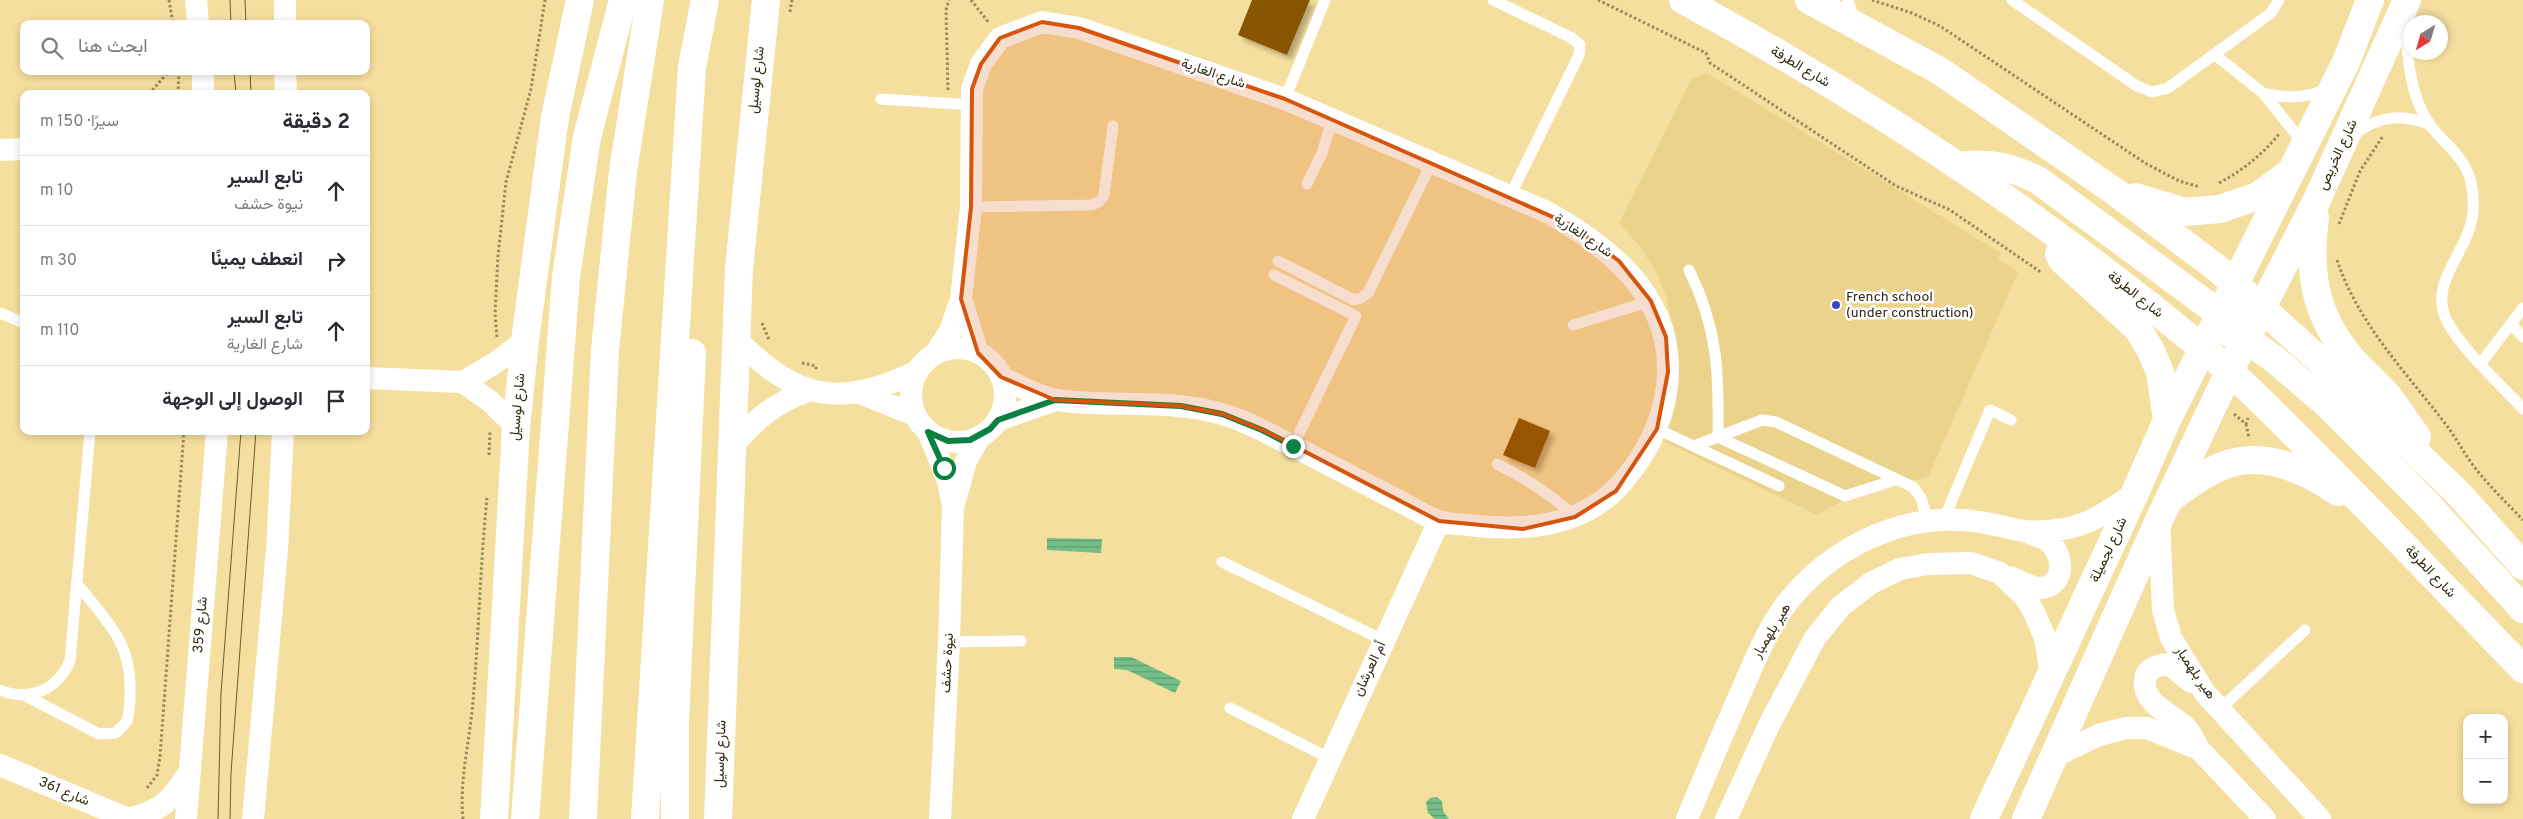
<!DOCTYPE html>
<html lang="ar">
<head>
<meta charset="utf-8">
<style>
  :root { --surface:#fff; --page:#f2f2f3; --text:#2b2b33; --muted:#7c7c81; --line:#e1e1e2 }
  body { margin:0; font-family:Overpass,Vazirmatn,sans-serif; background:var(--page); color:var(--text); direction:rtl }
  .controls { position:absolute; right:15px; bottom:15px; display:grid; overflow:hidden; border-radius:10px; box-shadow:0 2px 8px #0003 }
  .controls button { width:45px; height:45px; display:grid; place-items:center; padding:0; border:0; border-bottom:1px solid var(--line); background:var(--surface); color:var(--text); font:25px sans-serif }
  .compass { position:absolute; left:2403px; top:15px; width:45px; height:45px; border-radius:50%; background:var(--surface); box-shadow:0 2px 8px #0003; rotate:217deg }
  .stop { position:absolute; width:15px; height:15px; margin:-11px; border:4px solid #0b8043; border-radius:50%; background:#fff }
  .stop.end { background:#0b8043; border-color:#fff; box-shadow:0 1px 5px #0008 }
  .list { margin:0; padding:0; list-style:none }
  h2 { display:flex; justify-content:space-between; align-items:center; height:65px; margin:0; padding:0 20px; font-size:21px }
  h2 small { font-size:16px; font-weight:400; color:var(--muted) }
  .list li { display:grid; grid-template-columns:32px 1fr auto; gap:15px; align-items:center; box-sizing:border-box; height:70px; padding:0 20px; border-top:1px solid var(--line) }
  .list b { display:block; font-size:19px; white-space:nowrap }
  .list p { margin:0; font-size:16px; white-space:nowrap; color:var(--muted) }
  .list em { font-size:16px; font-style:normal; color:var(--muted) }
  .icon { flex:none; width:28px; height:28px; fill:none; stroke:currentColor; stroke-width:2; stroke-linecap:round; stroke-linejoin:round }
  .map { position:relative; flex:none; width:2523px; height:819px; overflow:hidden; direction:ltr }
  .search { position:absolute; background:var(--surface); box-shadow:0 2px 8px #0003; left:20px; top:20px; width:350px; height:55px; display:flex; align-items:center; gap:12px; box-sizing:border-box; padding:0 18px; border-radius:10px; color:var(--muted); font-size:19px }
  .panel { position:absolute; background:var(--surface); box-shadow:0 2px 8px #0003; left:20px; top:90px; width:350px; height:345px; border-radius:10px; direction:rtl }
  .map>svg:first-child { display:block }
</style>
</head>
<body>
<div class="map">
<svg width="2523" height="819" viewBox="0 0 2523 819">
  <defs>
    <pattern id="water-rules" width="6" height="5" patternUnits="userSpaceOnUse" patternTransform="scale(1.25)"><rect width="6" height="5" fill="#74bf89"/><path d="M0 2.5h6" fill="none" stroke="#609b6e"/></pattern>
    <filter id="shadow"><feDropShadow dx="4.5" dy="4.5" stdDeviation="2.5" flood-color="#0004"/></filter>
  </defs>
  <rect width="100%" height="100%" fill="#f5df9f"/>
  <!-- built -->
  <path fill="#ebd38b" d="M1707,73L2001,253L1998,259L2018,272L1928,477L1867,492L1838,503L1817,515L1661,440L1677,353L1676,336L1665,293L1655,270L1640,247L1619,223L1692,78Z"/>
  <!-- water -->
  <path fill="url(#water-rules)" d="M1047,538L1102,539L1101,553L1047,550Z
    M1114,657H1131L1181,681L1175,693L1127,670L1114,669Z
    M1437,797L1442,801L1443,811L1449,819H1435L1428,813L1426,802L1430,798Z"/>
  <!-- building -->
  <path fill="#885700" filter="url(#shadow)" d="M1252,0H1310L1287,55L1238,35Z
    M1519,418L1550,431L1535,468L1503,455Z"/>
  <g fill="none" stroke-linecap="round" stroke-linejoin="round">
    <!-- path -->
    <path stroke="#98895b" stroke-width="3" stroke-dasharray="2.5 2.5" stroke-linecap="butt" d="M169,0L173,24
      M971,0L989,23
      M1598,0L1706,53L1710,63L1896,186L1950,210L2042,273
      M1872,0L1912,13L1940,26L2145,163L2179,181L2200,187
      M790,12L792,0
      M948,90L946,10L949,0
      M149,94L169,71
      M178,94L179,71
      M2219,183C2243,170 2261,156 2279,134
      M2339,224L2360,171L2383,136
      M2337,260C2358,323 2404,370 2444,422C2456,437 2464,454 2476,469C2490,487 2507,503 2523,520
      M762,323L769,340
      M497,337L495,314L498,256L506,182L531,89L545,0
      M802,363L816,366V371
      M2234,414L2246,424L2248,418
      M2246,424L2249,438
      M489,455L490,431
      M147,788L157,775L160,757L184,431
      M463,819C459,780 470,740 473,701C479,633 480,566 487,498"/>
    <!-- lane -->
    <path stroke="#fff" stroke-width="11" d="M1493,0L1572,38L1580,45L1579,55L1510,196
      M1848,0L1854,20
      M2012,0L2137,86L2152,92L2168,88L2271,13L2279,0
      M2406,19C2407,54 2409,95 2430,125C2445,145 2466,157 2471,183C2475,201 2474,219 2467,235C2455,265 2430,290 2448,323C2462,349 2502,386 2523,409
      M2214,54L2263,93L2304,144
      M2263,93C2286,99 2307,99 2329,88
      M881,99L972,105
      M1285,99L1325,0
      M2353,135C2378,116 2402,113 2430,125
      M1307,184L1322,153L1332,120
      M971,207L1092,205L1100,201L1104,195L1113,126
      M1278,261L1354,300L1361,298L1368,293L1432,162
      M1689,270C1718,328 1719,374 1718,437L1845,496L1895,480
      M1274,275L1356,316L1293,446
      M0,313L24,323
      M2511,324L2523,337
      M1573,325L1651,301
      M2481,363L2523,308
      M1657,429L1779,486
      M1694,446L1762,420L1776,422L1913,487L1921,498L1928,522
      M1497,464C1527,479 1551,494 1575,517
      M1943,521L1990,410L2011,420
      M1222,562L1383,640
      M949,642L1021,641
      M0,690C30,702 57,690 70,661L90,431
      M24,695L99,734L116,733L127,721C130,711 130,701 130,691C132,642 105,619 77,584
      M1230,708L1329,758
      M2220,709L2305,630"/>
    <!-- street -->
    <path stroke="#fff" stroke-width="22" d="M196,0L198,24
      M285,24V0
      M203,71V94
      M285,71L286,94
      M0,150L24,149
      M961,299L978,353
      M735,338C797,400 839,409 918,371
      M911 395a47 47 0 1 1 94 0a47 47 0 1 1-94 0Z
      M936,353L950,331L961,299L971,207L972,89L981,64L1000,38L1042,22L1079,28L1285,99L1547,212C1608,246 1669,294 1668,370C1668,411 1650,450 1624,480C1586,527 1524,532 1468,525C1458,524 1447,524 1438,521C1423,515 1408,505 1393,498C1360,481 1328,464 1295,447C1271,435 1247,421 1222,414C1168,398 1111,408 1057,400C1038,397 1018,385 1001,377
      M366,378L463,382L495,363L525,341
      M463,382L491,402L516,427
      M860,393L915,415
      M998,420L1055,400
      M928,431L948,481L953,507L949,642L940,819
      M731,448C756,419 772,404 808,391
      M954,504L966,461L980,436
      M2159,520L2163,610L2171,638L2205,693L2320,819
      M2010,577C2018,580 2031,588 2039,588C2066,588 2065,554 2048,541C2042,537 2033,535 2027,532
      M2191,682L2169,664C2159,665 2146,668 2145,680C2142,706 2175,714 2189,731C2192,735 2194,741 2197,745
      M2053,757L2099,735L2126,728H2147L2199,749L2265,819
      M0,765L128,819
      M128,819C161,811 170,802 188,774
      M186,819L217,431
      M253,819L277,550L283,431
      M1303,819L1439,521
      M1687,819C1703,780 1720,740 1737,701C1752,668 1765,632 1787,603C1828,551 1894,516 1961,520C1983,521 2003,527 2024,531C2031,532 2040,531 2047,531C2085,529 2104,514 2135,493
      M1726,819L1770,723L1815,638L1841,606L1871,583L1900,569L1928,564L1971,563L2000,573L2025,597L2035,614L2045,638L2051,674"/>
    <!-- secondary -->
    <path stroke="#fff" stroke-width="28" d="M1683,0C1865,98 2041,215 2201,347C2243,381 2281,421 2319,459C2388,528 2455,599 2523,669
      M1809,0L1940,71L2114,191L2218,269L2316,357L2459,494L2523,566
      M1957,166C1989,162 2009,166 2038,180L2220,314L2226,317H2238
      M2135,197L2185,212L2220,209L2258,196L2288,174
      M2315,217C2308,271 2314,314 2350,357C2362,371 2376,382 2388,396C2398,409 2407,423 2417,437
      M2059,254L2062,260L2138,329L2151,351L2160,372L2167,420
      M2229,333L2246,339L2274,359L2327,404L2427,504L2523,609
      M2172,497C2189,485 2206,472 2225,465C2264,451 2306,470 2338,492
      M494,819L516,427L525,341L555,117L580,0
      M718,819L739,269L766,0
      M1984,819L2135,493L2167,420L2346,62L2370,0
      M2026,819L2159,520L2229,372L2316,202L2407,0"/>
    <!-- highway -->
    <path stroke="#fff" stroke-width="28" d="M525,819L566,277L587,137L623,0
      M583,819L605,350L623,171L650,0
      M645,819L692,67L705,0
      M675,819V720L692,353"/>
    <!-- tram -->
    <path stroke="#685c37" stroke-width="1" d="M230,0L231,24
      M245,0L246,24
      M234,71L236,94
      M250,71L251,94
      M218,819L221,693L241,431
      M230,819L231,773L256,431"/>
  </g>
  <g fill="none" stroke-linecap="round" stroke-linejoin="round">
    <!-- route -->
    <path stroke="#0b8043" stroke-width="6" d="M944,468L928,432L948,441L970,440L990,429L998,420L1055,400L1181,406L1222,414L1262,430L1293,446"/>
  </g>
  <!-- marked area -->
  <path fill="#d6540c" fill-opacity="0.2" stroke="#d6540c" stroke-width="4" stroke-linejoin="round" d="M1042,22L1079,28L1285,99L1571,225L1619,261L1651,301L1666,337L1668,372L1657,429L1616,491L1575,517L1523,529L1439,521L1263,430L1222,414L1181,406L1055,400L1001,377L978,353L961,299L971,207L972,89L981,64L1000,38Z"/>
  <!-- markers -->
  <circle fill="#3a48bb" stroke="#fff" stroke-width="2" cx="1836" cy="305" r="5"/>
  <g text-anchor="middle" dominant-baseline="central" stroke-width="5" stroke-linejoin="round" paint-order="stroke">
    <!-- street labels -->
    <g font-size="14" fill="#31290f" stroke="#fff">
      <text transform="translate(1800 67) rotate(31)">شارع الطرفة</text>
      <text transform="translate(1213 74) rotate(19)">شارع الغارية</text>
      <text transform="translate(757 80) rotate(-84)">شارع لوسيل</text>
      <text transform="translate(2338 155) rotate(-65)">شارع الخريص</text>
      <text transform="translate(1583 236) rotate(34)">شارع الغارية</text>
      <text transform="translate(2135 295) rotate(38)">شارع الطرفة</text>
      <text transform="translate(518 407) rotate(-85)">شارع لوسيل</text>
      <text transform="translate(2109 550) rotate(-65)">شارع لجميلة</text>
      <text transform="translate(2430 572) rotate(46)">شارع الطرفة</text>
      <text transform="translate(201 625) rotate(-85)">شارع 359</text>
      <text transform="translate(1772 631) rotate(-59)">هير بلهمبار</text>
      <text transform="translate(948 663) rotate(-87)">نيوة حشف</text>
      <text transform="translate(1370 669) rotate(-65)">أم العرشان</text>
      <text transform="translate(2195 673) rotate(56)">هير بلهمبار</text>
      <text transform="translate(721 754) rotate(-88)">شارع لوسيل</text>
      <text transform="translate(64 792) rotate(23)">شارع 361</text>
    </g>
    <!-- poi labels -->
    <g font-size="14" fill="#31290f" stroke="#fff" text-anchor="start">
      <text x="1846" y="297">French school<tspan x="1846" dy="16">(under construction)</tspan></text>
    </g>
  </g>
</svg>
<div class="controls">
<button>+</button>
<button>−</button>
</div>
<svg class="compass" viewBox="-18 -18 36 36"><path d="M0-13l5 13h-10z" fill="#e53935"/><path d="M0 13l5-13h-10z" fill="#7c7c81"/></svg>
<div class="stop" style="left:944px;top:468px"></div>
<div class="stop end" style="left:1293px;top:446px"></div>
<div class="search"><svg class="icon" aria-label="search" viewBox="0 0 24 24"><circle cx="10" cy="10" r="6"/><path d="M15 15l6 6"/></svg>ابحث هنا</div>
<section class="panel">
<h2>2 دقيقة<small>سيرًا · 150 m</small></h2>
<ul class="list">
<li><svg class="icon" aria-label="ahead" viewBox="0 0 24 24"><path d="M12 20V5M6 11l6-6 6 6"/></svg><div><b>تابع السير</b><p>نيوة حشف</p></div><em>10 m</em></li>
<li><svg class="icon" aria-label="right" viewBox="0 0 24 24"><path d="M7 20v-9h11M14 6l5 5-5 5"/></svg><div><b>انعطف يمينًا</b></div><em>30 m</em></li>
<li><svg class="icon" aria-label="ahead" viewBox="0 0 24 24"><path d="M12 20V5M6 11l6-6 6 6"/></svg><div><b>تابع السير</b><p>شارع الغارية</p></div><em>110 m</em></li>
<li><svg class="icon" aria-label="arrive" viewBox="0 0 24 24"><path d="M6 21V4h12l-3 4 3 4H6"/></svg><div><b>الوصول إلى الوجهة</b></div></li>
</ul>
</section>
</div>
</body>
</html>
